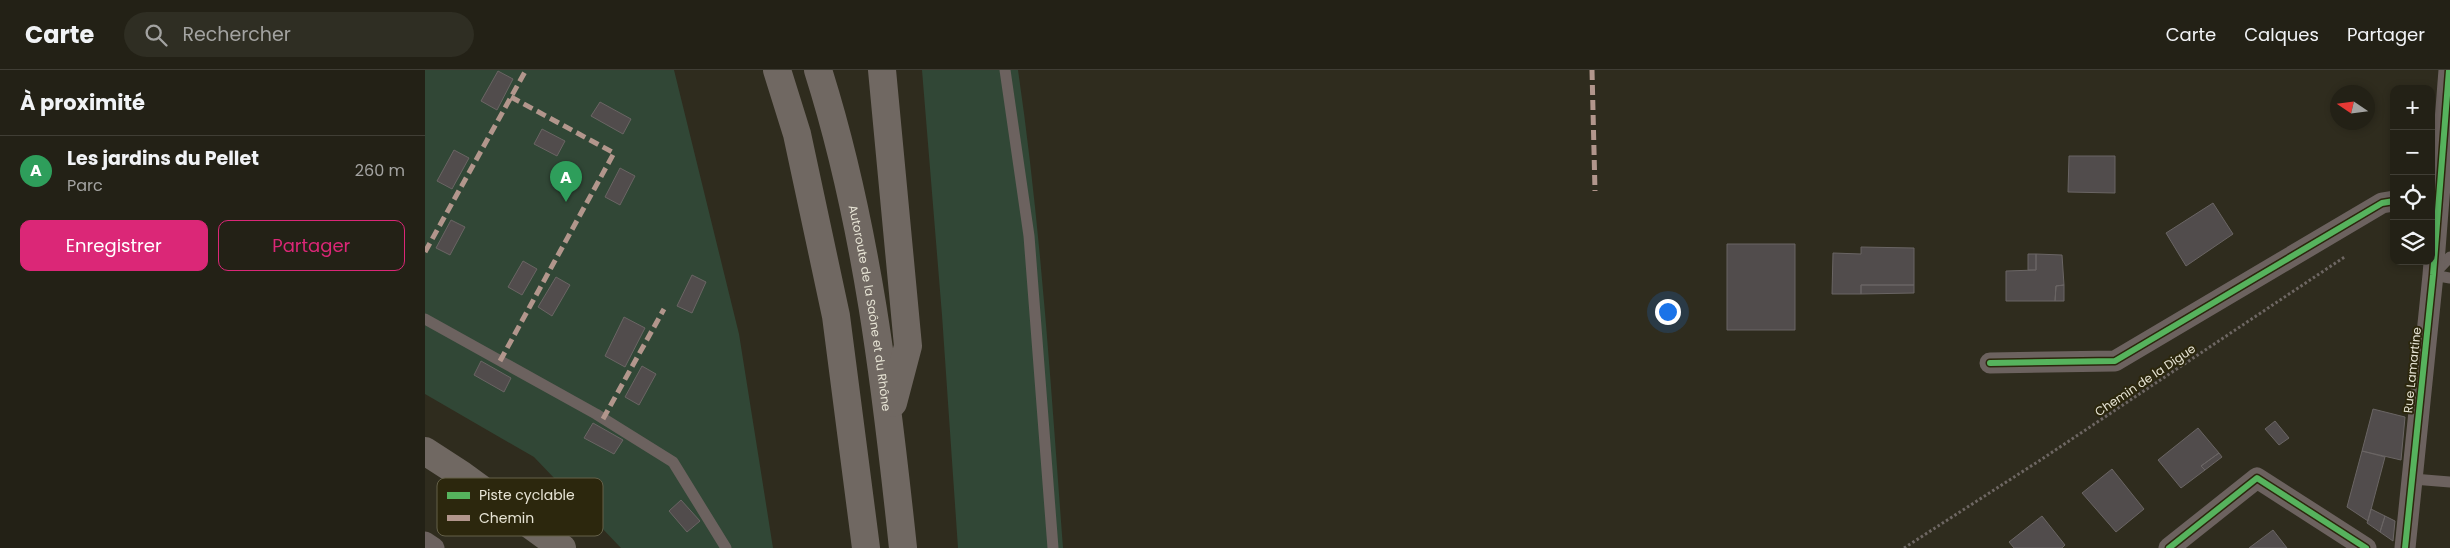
<!DOCTYPE html>
<html lang="fr">
<head>
<meta charset="utf-8">
<style>
  :root { --surface:#232116; --page:#2f2e23; --text:#f1f3f6; --muted:#a3a3a1; --line:#403e35; --accent:#db2777 }
  body { margin:0; font-family:Poppins,sans-serif; background:var(--page); color:var(--text) }
  .controls { position:absolute; right:15px; top:15px; display:grid; overflow:hidden; border-radius:10px; box-shadow:0 2px 8px #0003 }
  .controls button { width:45px; height:45px; display:grid; place-items:center; padding:0; border:0; border-bottom:1px solid var(--line); background:var(--surface); color:var(--text); font:25px sans-serif }
  .compass { position:absolute; left:1905px; top:15px; width:45px; height:45px; border-radius:50%; background:var(--surface); box-shadow:0 2px 8px #0003; rotate:283deg }
  .you { position:absolute; left:1242px; top:241px; width:18px; height:18px; margin:-12px; border:4px solid #fff; border-radius:50%; background:#1a73e8; box-shadow:0 0 0 8px #1a73e833 }
  .badge { display:grid; place-items:center; width:32px; height:32px; border-radius:50%; background:var(--accent); color:#fff; font-size:16px; font-weight:700 }
  .pin { position:absolute; translate:-50% -41px; filter:drop-shadow(0 1px 2px #0008) }
  .pin::after { content:''; position:absolute; top:26px; width:18px; height:15px; background:inherit; clip-path:polygon(0 0,100% 0,50% 100%) }
  .list { margin:0; padding:0; list-style:none }
  h2 { display:flex; justify-content:space-between; align-items:center; height:65px; margin:0; padding:0 20px; font-size:21px }
  h2 small { font-size:16px; font-weight:400; color:var(--muted) }
  .list li { display:grid; grid-template-columns:32px 1fr auto; gap:15px; align-items:center; box-sizing:border-box; height:70px; padding:0 20px; border-top:1px solid var(--line) }
  .list b { display:block; font-size:19px; white-space:nowrap }
  .list p { margin:0; font-size:16px; white-space:nowrap; color:var(--muted) }
  .list em { font-size:16px; font-style:normal; color:var(--muted) }
  .actions { display:flex; gap:10px; padding:15px 20px }
  .actions a { flex:1; padding:11px 0; border:1px solid var(--accent); border-radius:10px; text-align:center; font-size:18px; color:var(--accent) }
  .actions .main { background:var(--accent); color:#fff }
  .icon { flex:none; width:28px; height:28px; fill:none; stroke:currentColor; stroke-width:2; stroke-linecap:round; stroke-linejoin:round }
  .map { position:relative; flex:none; width:2025px; height:478px; overflow:hidden }
  header { display:flex; align-items:center; gap:30px; box-sizing:border-box; height:70px; padding:0 25px; background:var(--surface); border-bottom:1px solid var(--line) }
  header strong { font-size:24px }
  nav { display:flex; gap:28px; margin-inline-start:auto; font-size:18px }
  .search { width:350px; height:45px; background:var(--page); display:flex; align-items:center; gap:12px; box-sizing:border-box; padding:0 18px; border-radius:28px; color:var(--muted); font-size:19px }
  main { display:flex }
  aside { flex:1; background:var(--surface) }
  .map>svg:first-child { display:block }
</style>
</head>
<body>
<header>
<strong>Carte</strong>
<div class="search"><svg class="icon" aria-label="search" viewBox="0 0 24 24"><circle cx="10" cy="10" r="6"/><path d="M15 15l6 6"/></svg>Rechercher</div>
<nav><a>Carte</a><a>Calques</a><a>Partager</a></nav>
</header>
<main>
<aside>
<h2>À proximité<small></small></h2>
<ul class="list">
<li><span class="badge" style="background:#2e9e5b">A</span><div><b>Les jardins du Pellet</b><p>Parc</p></div><em>260 m</em></li>
</ul>
<div class="actions"><a class="main">Enregistrer</a><a>Partager</a></div>
</aside>
<div class="map">
<svg width="2025" height="478" viewBox="0 0 2025 478">
  <rect width="100%" height="100%" fill="#2f2c1e"/>
  <!-- green -->
  <path fill="#314736" d="M0,0H249L314,264L348,478H196L109,387L0,324Z
    M497,0H593C616,158 626,318 638,478H533L517,245Z"/>
  <!-- building -->
  <path fill="#514c4c" stroke="#6a6564" d="M73,1L88,9L72,40L56,31Z
    M175,32L206,49L198,64L166,46Z
    M117,59L140,71L132,86L109,74Z
    M29,80L44,88L27,119L12,111Z
    M1644,86H1690V123L1643,122Z
    M195,98L210,106L195,135L180,127Z
    M1788,133L1808,164L1761,196L1741,163Z
    M26,150L40,157L25,185L11,178Z
    M1302,174H1370V260H1302Z
    M1436,177L1489,178V215H1436V224H1407L1408,183L1436,184Z
    M1603,184H1611V200H1603Z
    M1611,184L1637,185L1639,215L1631,216L1630,231H1581V201L1611,200Z
    M98,191L112,199L97,225L83,217Z
    M267,205L281,212L267,243L252,236Z
    M131,207L145,215L127,246L113,237Z
    M1436,215H1489V223L1436,224Z
    M1639,215V231H1630L1631,216Z
    M199,247L220,258L200,297L180,286Z
    M56,291L86,308L79,322L49,305Z
    M217,296L231,304L214,335L200,327Z
    M1948,339L1980,347L1976,390L1937,381Z
    M1850,351L1864,368L1854,375L1840,359Z
    M168,353L198,370L189,384L159,368Z
    M1773,358L1794,383L1776,396L1780,400L1756,418L1733,390Z
    M1937,381L1960,387L1943,451L1922,437Z
    M1794,383L1797,387L1780,400L1776,396Z
    M1687,399L1719,439L1691,462L1657,423Z
    M256,430L275,451L262,462L244,441Z
    M1946,439L1960,446L1955,462L1942,453Z
    M1617,446L1640,475L1637,478H1589L1584,472Z
    M1960,446L1970,451L1968,471L1955,462Z
    M1848,460L1862,478H1824Z"/>
  <g fill="none" stroke-linecap="round" stroke-linejoin="round">
    <!-- path -->
    <path stroke="#6e6763" stroke-width="3" stroke-dasharray="2.5 2.5" stroke-linecap="butt" d="M1479,478L1617,389L1921,186"/>
    <!-- service -->
    <path stroke="#6c625f" stroke-width="11" d="M580,0L604,166L628,478
      M2009,204L2025,187
      M2008,205L2025,208
      M0,249L171,344L248,392L301,478
      M1988,409L2025,412"/>
    <!-- minor -->
    <path stroke="#6c625f" stroke-width="21" d="M1565,293L1690,291L1957,133L1969,131
      M0,472L9,478
      M1744,478L1832,408L1941,478
      M1980,478L2008,205L2024,0"/>
    <!-- motorway -->
    <g stroke="#706862" stroke-width="28">
      <path d="M352,0L372,64L411,246L441,478"/>
      <path id="s1" d="M393,0C442,155 461,317 478,478"/>
      <path d="M457,0L483,276L468,333"/>
      <path d="M0,381L37,405L137,478"/>
    </g>
    <!-- quiet -->
    <path stroke="#b2968c" stroke-width="5" stroke-dasharray="10 5" stroke-linecap="butt" d="M1167,0L1170,121
      M0,182L101,0
      M75,291L189,83L86,27
      M178,349L239,239"/>
    <defs>
      <path id="cycleway" d="M1565,293L1690,291L1957,133L1969,131
        M1744,478L1832,408L1941,478
        M1980,478L2008,205L2024,0"/>
    </defs>
    <!-- cycleway casing -->
    <use href="#cycleway" stroke="#2c270d" stroke-width="9"/>
    <!-- cycleway -->
    <use href="#cycleway" stroke="#56b35d" stroke-width="6"/>
  </g>
  <g text-anchor="middle" dominant-baseline="central" stroke-width="4" stroke-linejoin="round" paint-order="stroke">
    <!-- street labels -->
    <g font-size="12" fill="#e7e4d5" stroke="#2c270d">
      <text stroke="none"><textPath href="#s1" startOffset="244">Autoroute de la Saône et du Rhône</textPath></text>
      <text transform="translate(1987 300) rotate(-84)">Rue Lamartine</text>
      <text transform="translate(1720 310) rotate(-34)">Chemin de la Digue</text>
    </g>
  </g>
  <!-- legend -->
  <rect x="12" y="408" width="166" height="58" rx="8" fill="#2c270d" stroke="#646049" stroke-width="1"/>
  <rect x="22" y="422" width="23" height="7" fill="#56b35d"/>
  <rect x="22" y="445" width="23" height="6" fill="#b2968c"/>
  <g font-size="14" fill="#e7e4d5">
    <text x="54" y="430">Piste cyclable</text>
    <text x="54" y="453">Chemin</text>
  </g>
</svg>
<div class="controls">
<button>+</button>
<button>−</button>
<button><svg class="icon" aria-label="locate" viewBox="0 0 24 24"><circle cx="12" cy="12" r="6"/><path d="M12 2v4M12 18v4M2 12h4M18 12h4"/></svg></button>
<button><svg class="icon" aria-label="layers" viewBox="0 0 24 24"><path d="M12 4l9 5-9 5-9-5zM3 14l9 5 9-5"/></svg></button>
</div>
<svg class="compass" viewBox="-18 -18 36 36"><path d="M0-13l5 13h-10z" fill="#e53935"/><path d="M0 13l5-13h-10z" fill="#a3a3a1"/></svg>
<div class="you"></div>
<div class="pin badge" style="left:141px;top:132px;background:#2e9e5b">A</div>
</div>
</main>
</body>
</html>
